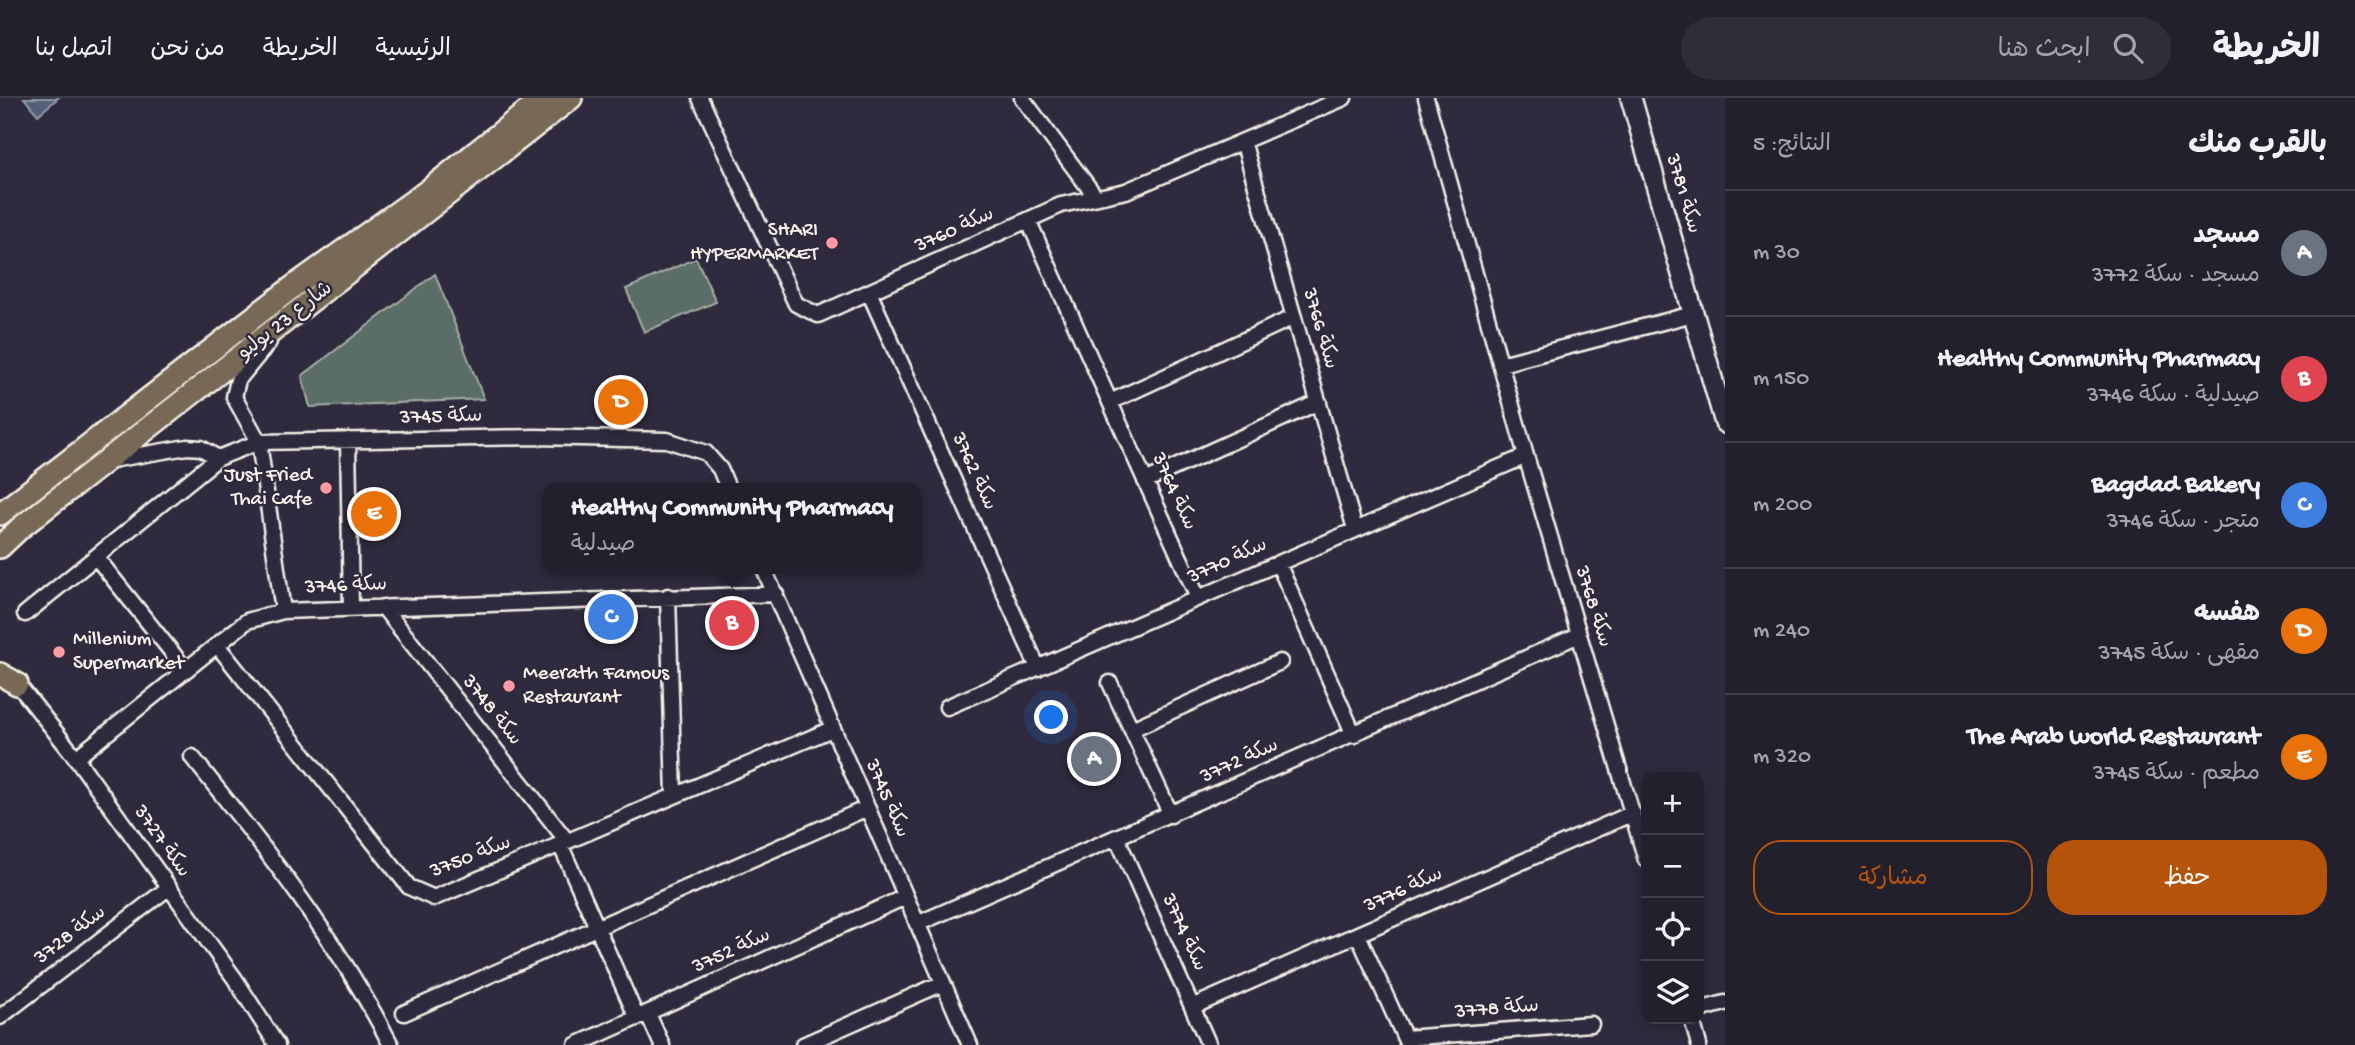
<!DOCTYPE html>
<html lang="ar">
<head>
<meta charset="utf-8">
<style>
  :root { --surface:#23202e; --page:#2f2d3a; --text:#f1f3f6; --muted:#a3a3aa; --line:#403e4a; --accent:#b45309 }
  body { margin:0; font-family:"Gochi Hand","Playpen Sans Arabic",sans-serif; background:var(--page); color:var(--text); direction:rtl }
  .controls { position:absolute; right:21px; bottom:21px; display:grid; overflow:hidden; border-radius:14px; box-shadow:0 4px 18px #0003 }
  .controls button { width:63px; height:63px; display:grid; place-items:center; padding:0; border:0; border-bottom:2px solid var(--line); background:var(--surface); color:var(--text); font:35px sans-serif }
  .you { position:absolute; left:1052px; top:620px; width:24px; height:24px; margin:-18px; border:5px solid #fff; border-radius:50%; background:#1a73e8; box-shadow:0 0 0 10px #1a73e833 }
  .badge { display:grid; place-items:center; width:46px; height:46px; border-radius:50%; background:var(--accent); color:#fff; font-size:23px; font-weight:700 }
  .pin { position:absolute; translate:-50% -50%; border:4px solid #fff; box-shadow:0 2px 7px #0006 }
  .popup { position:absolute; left:543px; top:385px; width:378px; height:91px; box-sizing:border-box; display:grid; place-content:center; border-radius:14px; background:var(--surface); filter:drop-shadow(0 2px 5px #0005); font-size:23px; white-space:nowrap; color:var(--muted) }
  .popup b { font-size:26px; color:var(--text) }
  .popup::after { content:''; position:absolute; left:50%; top:100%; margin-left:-14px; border:14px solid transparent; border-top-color:var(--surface) }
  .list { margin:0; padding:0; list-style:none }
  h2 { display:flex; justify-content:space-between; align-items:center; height:91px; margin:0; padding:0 28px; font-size:30px }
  h2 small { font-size:23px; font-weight:400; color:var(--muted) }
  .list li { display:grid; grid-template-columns:46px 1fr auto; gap:21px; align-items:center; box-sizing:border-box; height:126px; padding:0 28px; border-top:2px solid var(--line) }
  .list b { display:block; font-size:26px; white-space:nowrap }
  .list p { margin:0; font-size:23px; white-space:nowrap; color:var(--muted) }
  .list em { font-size:23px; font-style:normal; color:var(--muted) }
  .actions { display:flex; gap:14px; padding:21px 28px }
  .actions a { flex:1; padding:16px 0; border:2px solid var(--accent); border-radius:28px; text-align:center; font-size:24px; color:var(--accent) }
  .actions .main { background:var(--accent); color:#fff }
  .icon { flex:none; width:38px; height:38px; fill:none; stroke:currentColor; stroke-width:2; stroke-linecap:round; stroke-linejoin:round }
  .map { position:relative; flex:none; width:1725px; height:947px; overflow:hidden; direction:ltr }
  header { display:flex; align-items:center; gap:42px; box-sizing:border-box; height:98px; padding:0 35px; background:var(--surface); border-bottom:2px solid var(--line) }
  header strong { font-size:33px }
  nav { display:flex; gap:38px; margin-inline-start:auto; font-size:24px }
  .search { width:490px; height:63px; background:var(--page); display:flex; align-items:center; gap:18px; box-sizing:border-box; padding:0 24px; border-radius:38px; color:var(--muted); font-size:26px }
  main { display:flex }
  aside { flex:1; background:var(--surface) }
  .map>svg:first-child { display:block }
</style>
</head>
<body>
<header>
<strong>الخريطة</strong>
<div class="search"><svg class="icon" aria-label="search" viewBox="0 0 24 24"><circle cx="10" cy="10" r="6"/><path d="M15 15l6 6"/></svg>ابحث هنا</div>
<nav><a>الرئيسية</a><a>الخريطة</a><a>من نحن</a><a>اتصل بنا</a></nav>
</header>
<main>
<aside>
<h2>بالقرب منك<small>النتائج: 5</small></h2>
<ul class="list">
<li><span class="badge" style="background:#6b7280">A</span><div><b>مسجد</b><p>مسجد · سكة 3772</p></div><em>30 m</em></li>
<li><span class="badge" style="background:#e0444e">B</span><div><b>Healthy Community Pharmacy</b><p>صيدلية · سكة 3746</p></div><em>150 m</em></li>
<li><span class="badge" style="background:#3f7fe0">C</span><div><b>Bagdad Bakery</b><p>متجر · سكة 3746</p></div><em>200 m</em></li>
<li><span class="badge" style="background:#e8710a">D</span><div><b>هفسه</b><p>مقهى · سكة 3745</p></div><em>240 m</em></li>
<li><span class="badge" style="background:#e8710a">E</span><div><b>The Arab world Restaurant</b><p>مطعم · سكة 3745</p></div><em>320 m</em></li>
</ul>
<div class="actions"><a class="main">حفظ</a><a>مشاركة</a></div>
</aside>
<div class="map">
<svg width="1725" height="947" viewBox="0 0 1725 947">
  <rect width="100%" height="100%" fill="#2f2a3d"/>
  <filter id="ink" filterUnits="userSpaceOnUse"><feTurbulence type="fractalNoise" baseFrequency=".0143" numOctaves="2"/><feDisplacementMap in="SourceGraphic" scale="14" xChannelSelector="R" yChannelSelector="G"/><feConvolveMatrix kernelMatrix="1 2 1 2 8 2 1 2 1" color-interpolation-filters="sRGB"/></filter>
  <g filter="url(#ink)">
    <!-- green -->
    <path fill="#5a6d66" stroke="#a7afa7" stroke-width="2" d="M696,160L716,204L644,234L626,191Z
      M435,176L484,301L310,309L302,278Z"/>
    <!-- water -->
    <path fill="#52607c" stroke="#939aa7" stroke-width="2" d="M24,0H58L38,17Z"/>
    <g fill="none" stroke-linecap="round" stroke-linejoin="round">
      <defs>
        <path id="street" d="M700,0L796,206L818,217L1061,107L1126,93L1344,0
          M1022,0L1095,98
          M1426,0L1526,358L1646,762
          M1243,43L1355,431
          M1029,124L1198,500
          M869,194L1038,570
          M269,244L238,282L234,299L259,344L283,513
          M1501,266L1693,216
          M1110,304L1294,219
          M348,342L351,510
          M111,362L187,349L201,350L218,360
          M1145,383L1319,304
          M96,459L186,572
          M1278,465L1354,637
          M764,471L970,947
          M668,498L674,697
          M383,509L567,743
          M25,516L218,360L259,344L536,339L667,342L706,355L720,371L728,390
          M217,547L409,789L434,800L832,631
          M12,579L76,660L235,881L277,947
          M1110,585L1171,717
          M947,609L1526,358
          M1132,631L1280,564
          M192,659C266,751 337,842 391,947
          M76,660L247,523L283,513L776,496
          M1117,740L1209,947
          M560,746L637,920
          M917,826L1579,537
          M1358,837L1408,947
          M1192,909L1633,715
          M1699,912L1725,905
          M404,915L867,710
          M648,916L662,947
          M0,919L167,791
          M1692,921L1699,947
          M1405,940L1591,926
          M576,947L905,799
          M803,947L943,885"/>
        <path id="secondary" d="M1631,0L1725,325"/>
        <path id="primary" d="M0,416L294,188L430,91L544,0
          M0,449L20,430L571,0
          M0,576L17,586"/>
      </defs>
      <!-- street casing -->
      <use href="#street" stroke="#f4f1e8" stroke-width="19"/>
      <!-- secondary casing -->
      <use href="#secondary" stroke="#f4f1e8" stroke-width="24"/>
      <!-- primary casing -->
      <use href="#primary" stroke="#f4f1e8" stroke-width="26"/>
      <!-- street -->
      <use href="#street" stroke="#2f2a3d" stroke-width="14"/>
      <!-- secondary -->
      <use href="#secondary" stroke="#2f2a3d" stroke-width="19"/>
      <!-- primary -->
      <use href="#primary" stroke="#776954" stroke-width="21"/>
    </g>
  </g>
  <!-- markers -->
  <g fill="#ff9aa2" stroke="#2f2a3d" stroke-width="2.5">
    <circle cx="832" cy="145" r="7"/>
    <circle cx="326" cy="390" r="7"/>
    <circle cx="59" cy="554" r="7"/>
    <circle cx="509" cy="588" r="7"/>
  </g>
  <g text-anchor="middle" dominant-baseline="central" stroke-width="5" stroke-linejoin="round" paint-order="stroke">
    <!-- street labels -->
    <g font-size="21" fill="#f4f1e8" stroke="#2f2a3d">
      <text transform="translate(1682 96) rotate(74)">سكة 3781</text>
      <text transform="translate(955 133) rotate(-24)">سكة 3760</text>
      <text transform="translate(286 224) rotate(-38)">شارع 23 يوليو</text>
      <text transform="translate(1319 231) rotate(74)">سكة 3766</text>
      <text transform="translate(441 320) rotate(-1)">سكة 3745</text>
      <text transform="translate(973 374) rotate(66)">سكة 3762</text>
      <text transform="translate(1173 394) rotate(66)">سكة 3764</text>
      <text transform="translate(1228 464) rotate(-24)">سكة 3770</text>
      <text transform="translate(346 489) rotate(-2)">سكة 3746</text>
      <text transform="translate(1592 509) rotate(73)">سكة 3768</text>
      <text transform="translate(491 613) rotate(52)">سكة 3748</text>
      <text transform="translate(1240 664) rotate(-24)">سكة 3772</text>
      <text transform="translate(886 701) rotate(67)">سكة 3745</text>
      <text transform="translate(161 744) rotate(55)">سكة 3727</text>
      <text transform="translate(471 760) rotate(-21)">سكة 3750</text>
      <text transform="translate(1404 793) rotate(-24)">سكة 3776</text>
      <text transform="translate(1183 835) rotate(66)">سكة 3774</text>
      <text transform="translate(71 838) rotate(-37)">سكة 3728</text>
      <text transform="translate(732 854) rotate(-24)">سكة 3752</text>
      <text transform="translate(1497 912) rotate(-4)">سكة 3778</text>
    </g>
    <!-- poi labels -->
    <g font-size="21" fill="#f4f1e8" stroke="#2f2a3d" text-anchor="end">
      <text x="818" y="133">SHARI<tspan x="818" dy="24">HYPERMARKET</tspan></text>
      <text x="312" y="378">Just Fried<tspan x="312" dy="24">Thai Cafe</tspan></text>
      <text x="73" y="542" text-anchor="start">Millenium<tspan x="73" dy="24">Supermarket</tspan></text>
      <text x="523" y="576" text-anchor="start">Meerath Famous<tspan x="523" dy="24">Restaurant</tspan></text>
    </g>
  </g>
</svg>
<div class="controls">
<button>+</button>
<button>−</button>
<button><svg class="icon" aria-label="locate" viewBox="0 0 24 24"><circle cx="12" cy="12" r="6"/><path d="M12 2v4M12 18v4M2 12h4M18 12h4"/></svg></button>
<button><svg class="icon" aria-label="layers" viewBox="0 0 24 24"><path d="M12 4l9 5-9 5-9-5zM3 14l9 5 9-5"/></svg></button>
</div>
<div class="you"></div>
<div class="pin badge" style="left:1094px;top:661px;background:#6b7280">A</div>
<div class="pin badge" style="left:732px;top:525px;background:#e0444e">B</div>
<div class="popup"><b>Healthy Community Pharmacy</b>صيدلية</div>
<div class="pin badge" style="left:611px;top:519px;background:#3f7fe0">C</div>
<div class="pin badge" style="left:621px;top:304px;background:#e8710a">D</div>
<div class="pin badge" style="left:374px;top:416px;background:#e8710a">E</div>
</div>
</main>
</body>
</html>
